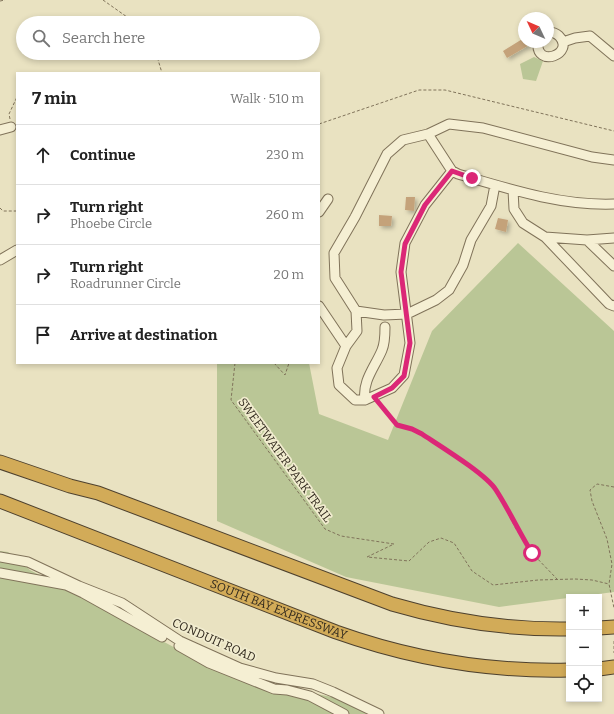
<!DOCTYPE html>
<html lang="en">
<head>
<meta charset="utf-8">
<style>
  :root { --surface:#fff; --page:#f6f6f6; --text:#222; --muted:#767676; --line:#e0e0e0 }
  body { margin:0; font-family:Bitter,serif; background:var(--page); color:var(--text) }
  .controls { position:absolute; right:12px; bottom:12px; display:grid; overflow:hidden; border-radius:0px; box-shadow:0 2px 6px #0003 }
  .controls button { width:36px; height:36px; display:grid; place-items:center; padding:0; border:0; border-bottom:1px solid var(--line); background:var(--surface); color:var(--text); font:20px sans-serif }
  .compass { position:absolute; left:518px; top:12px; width:36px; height:36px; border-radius:50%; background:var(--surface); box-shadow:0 2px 6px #0003; rotate:314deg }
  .stop { position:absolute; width:12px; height:12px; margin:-9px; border:3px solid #db2777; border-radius:50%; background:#fff }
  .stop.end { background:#db2777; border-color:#fff; box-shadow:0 1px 4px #0008 }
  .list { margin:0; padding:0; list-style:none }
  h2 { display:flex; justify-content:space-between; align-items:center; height:52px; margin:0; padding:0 16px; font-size:17px }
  h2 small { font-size:13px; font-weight:400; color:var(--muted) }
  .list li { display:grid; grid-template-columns:26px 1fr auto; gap:12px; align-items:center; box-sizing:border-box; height:60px; padding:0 16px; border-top:1px solid var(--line) }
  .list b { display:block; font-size:15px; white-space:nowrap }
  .list p { margin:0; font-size:13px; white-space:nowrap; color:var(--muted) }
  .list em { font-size:13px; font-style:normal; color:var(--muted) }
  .icon { flex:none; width:22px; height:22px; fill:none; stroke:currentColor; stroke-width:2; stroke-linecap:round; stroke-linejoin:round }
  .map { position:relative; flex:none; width:614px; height:714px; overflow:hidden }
  .search { position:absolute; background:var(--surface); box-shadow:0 2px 6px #0003; left:16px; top:16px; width:304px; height:44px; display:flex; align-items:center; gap:10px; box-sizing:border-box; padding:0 14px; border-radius:22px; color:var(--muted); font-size:15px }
  .panel { position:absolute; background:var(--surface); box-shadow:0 2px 6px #0003; left:16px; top:72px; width:304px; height:292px; border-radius:0px }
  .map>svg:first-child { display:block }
</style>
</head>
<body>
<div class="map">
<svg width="614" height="714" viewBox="0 0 614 714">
  <defs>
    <filter id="shadow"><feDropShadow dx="2.5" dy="2.5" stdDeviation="2" flood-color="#0004"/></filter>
  </defs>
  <rect width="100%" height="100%" fill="#e9e2c1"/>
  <!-- green -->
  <path fill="#bac696" d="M534,57L543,61L536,81L523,79L520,64Z
    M518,243L614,331V592L499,607L346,577L217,521V363H309L319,414L388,440L432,331Z
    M0,551L8,552L30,570L194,658L261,683L337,698L368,714H0Z"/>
  <!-- building -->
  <path fill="#c4a27a" filter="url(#shadow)" d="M524,38V42H529L531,44L507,58L503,51Z
    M406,197H415L414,211L405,210Z
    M379,215L392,216L391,226H379Z
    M498,218L508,220L506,232L495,229Z"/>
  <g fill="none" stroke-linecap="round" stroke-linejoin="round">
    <defs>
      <path id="minor" d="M538,42C535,69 576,54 559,36C556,33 553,32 548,32
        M563,42L575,38L590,36L614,56
        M0,130L11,127
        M428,134L449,124L483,128L592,157L614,160
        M452,171L425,205L405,243L401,272L410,343L404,375L392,388L365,400H355L339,385L337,368L346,346L357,331L356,311L335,278L334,253L355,217L387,154L403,140L428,134L452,171L458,174C509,189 561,206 614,204
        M513,190L514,209L523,223L545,237L609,304L614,306
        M319,212L328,199
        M545,237L587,240L614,238
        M587,240L614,266
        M0,260L17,250
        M319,306L346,346
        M356,311L384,315L407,314L436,300L449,290L463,265L471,240L491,206L495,185
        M365,400C362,381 375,367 382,350C385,343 385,334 385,327
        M0,557L28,562L79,586L122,603L180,641L240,668L276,678L313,684L333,692L379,714
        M0,573L66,585L83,593L162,637
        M179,646L209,663L274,689L287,690L310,696L344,714"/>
      <g id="highway">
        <path d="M0,462L70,486L98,493L392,604C450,621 509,630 569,629"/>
        <path id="s1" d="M0,501L336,632C412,659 489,672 569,670"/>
        <path d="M599,628L614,627"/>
        <path d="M599,669L614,667"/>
      </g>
    </defs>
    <!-- minor casing -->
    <use href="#minor" stroke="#80735a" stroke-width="11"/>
    <!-- highway casing -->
    <use href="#highway" stroke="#4e412e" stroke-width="15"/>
    <!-- path -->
    <path stroke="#80735a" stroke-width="1" stroke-dasharray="3 2" stroke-linecap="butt" d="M103,0L127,17H136L140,23
      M0,1L5,0
      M156,53L162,73
      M10,119L9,114L17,97
      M319,124L419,90H445L614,131
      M0,208L3,211H17
      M235,363L231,400L325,529L341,536L394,544L367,557L409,561L429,542L441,538L454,543L472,571L493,585L538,580L575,579L592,580L609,584
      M274,363L285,375L289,363
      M379,403L397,425L412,429L422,434L479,474L496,489L516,529L532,553L557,579
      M614,487L597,484L590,490L592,501L607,539L612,564L609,584L614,608
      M614,641V653"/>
    <!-- minor -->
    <use href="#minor" stroke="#f5efd3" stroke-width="9"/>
    <!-- highway -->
    <use href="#highway" stroke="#d2ab58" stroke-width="13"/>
  </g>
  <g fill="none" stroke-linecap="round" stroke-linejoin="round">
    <!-- route -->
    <path stroke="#db2777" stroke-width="5" d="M472,178L452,171L425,205L405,244L401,272L410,343L404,376L392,388L374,397L397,425L412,429L422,434C440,446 486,474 496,490C509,510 519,532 532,553"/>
  </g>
  <g text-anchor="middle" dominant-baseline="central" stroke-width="3.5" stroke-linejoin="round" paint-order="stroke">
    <!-- street labels -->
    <g font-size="12" fill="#31291d" stroke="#f1eccf">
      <text transform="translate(285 460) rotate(54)">SWEETWATER PARK TRAIL</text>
      <text stroke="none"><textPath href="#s1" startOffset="299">SOUTH BAY EXPRESSWAY</textPath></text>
      <text transform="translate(214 640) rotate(24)">CONDUIT ROAD</text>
    </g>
  </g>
</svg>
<div class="controls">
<button>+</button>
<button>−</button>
<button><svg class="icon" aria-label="locate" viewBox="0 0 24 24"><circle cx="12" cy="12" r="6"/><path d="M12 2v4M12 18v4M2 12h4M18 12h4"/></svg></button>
</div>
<svg class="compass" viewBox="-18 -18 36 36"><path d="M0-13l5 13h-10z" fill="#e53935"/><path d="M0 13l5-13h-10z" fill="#767676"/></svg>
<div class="stop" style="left:532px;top:553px"></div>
<div class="stop end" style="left:472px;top:178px"></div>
<div class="search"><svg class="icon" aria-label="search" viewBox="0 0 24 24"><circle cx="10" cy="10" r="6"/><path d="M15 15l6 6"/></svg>Search here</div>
<section class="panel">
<h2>7 min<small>Walk · 510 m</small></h2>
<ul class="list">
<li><svg class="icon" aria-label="ahead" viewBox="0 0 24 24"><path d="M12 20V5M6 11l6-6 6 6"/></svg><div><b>Continue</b></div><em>230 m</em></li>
<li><svg class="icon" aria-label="right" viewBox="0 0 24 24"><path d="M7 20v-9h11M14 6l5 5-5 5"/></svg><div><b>Turn right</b><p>Phoebe Circle</p></div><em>260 m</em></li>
<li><svg class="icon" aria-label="right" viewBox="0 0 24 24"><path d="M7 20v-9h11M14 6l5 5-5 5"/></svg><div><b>Turn right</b><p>Roadrunner Circle</p></div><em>20 m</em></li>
<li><svg class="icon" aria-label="arrive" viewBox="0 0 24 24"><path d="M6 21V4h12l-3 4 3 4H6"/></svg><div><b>Arrive at destination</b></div></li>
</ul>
</section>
</div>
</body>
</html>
